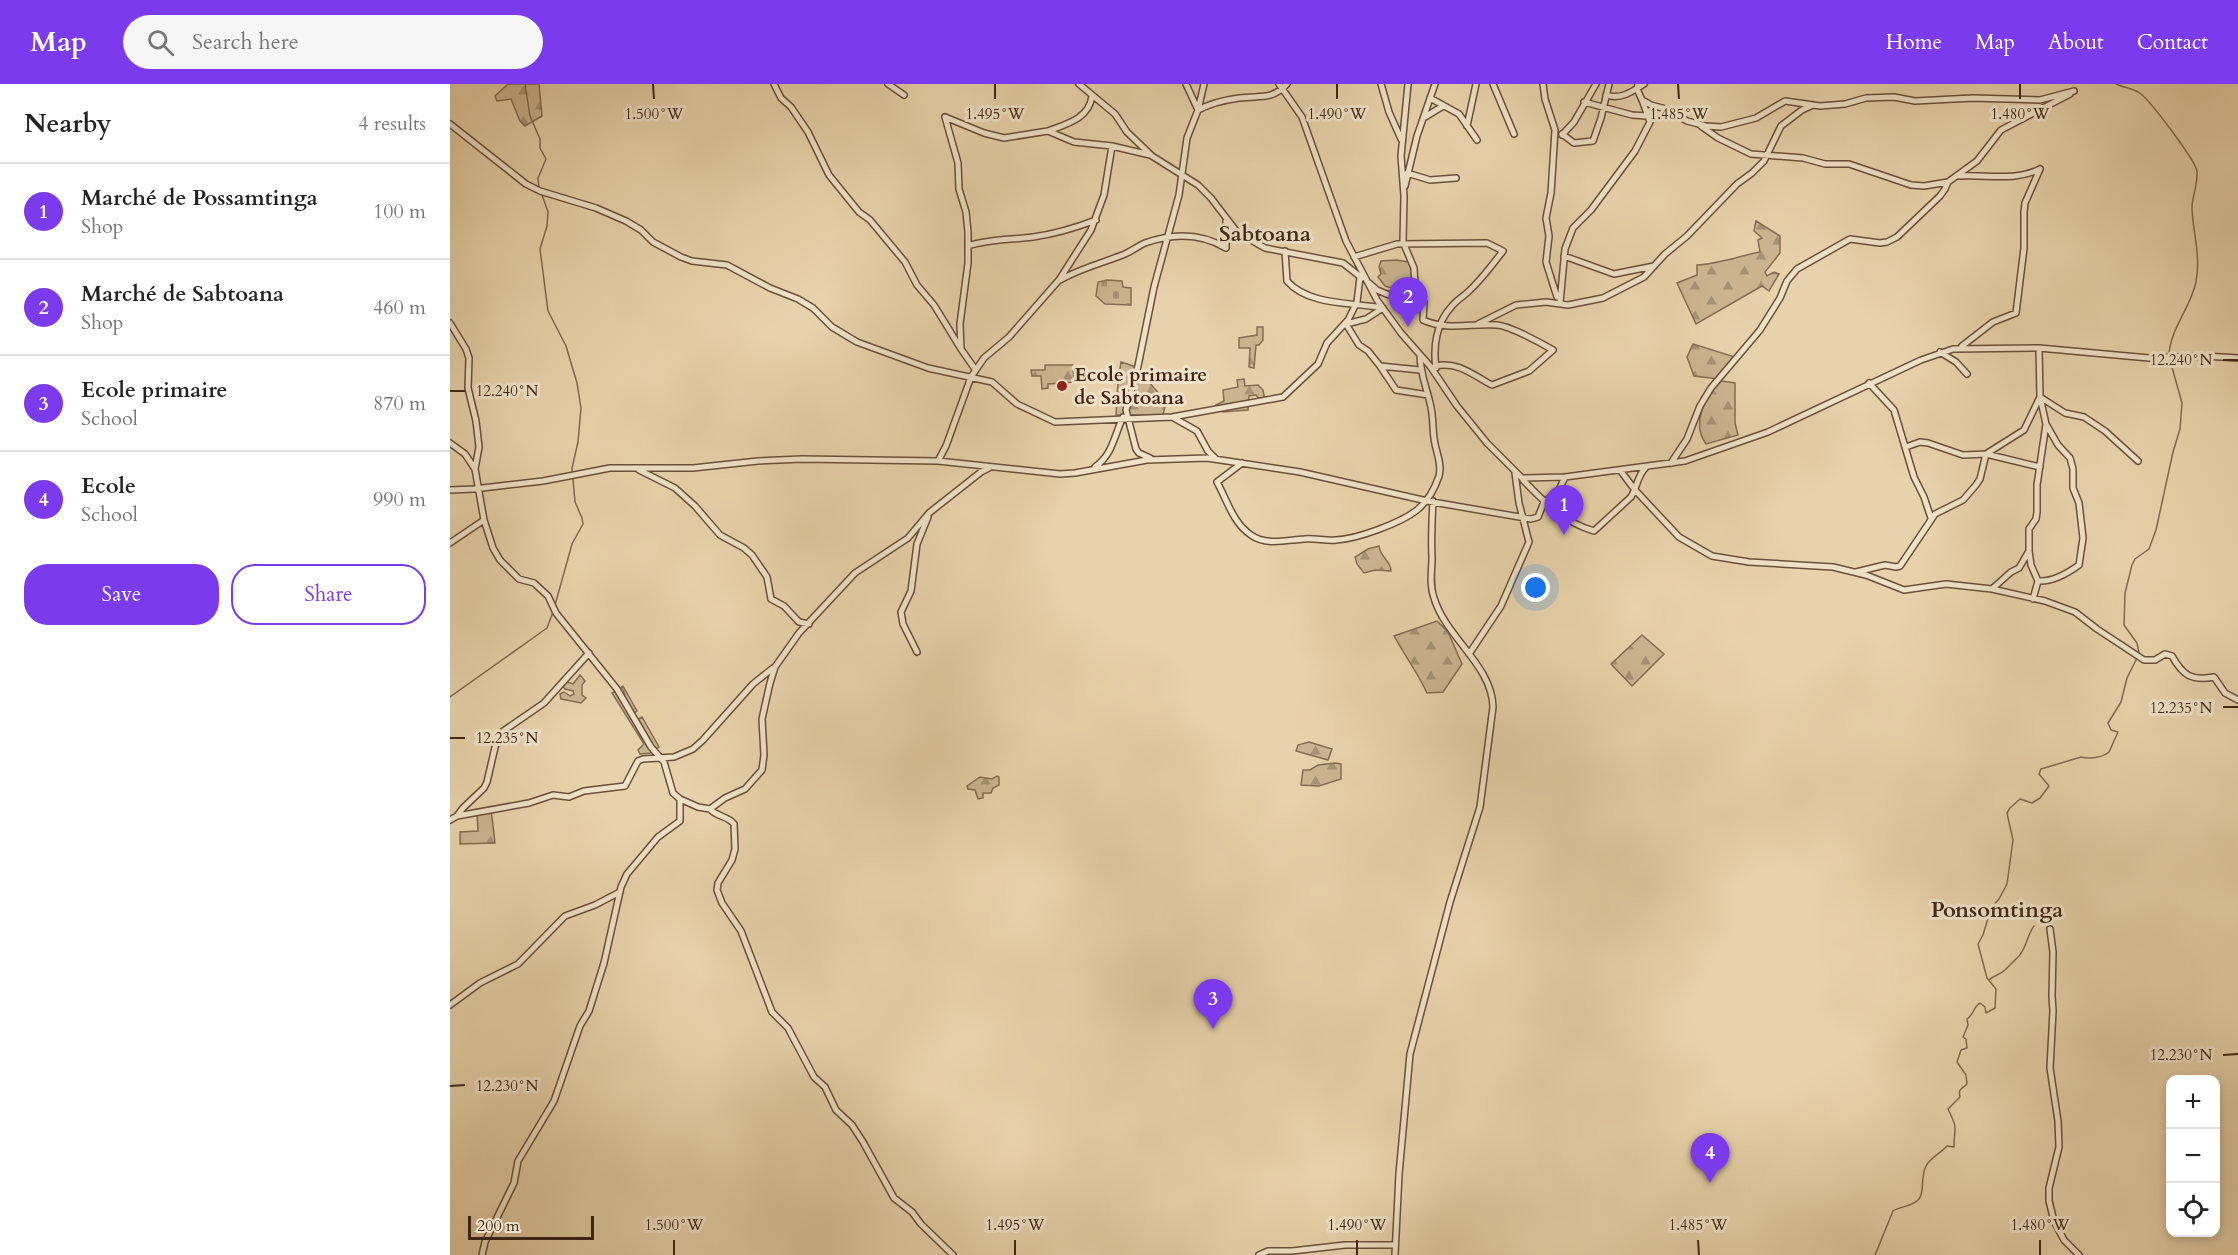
<!DOCTYPE html>
<html lang="en">
<head>
<meta charset="utf-8">
<style>
  :root { --surface:#fff; --page:#f6f6f6; --text:#222; --muted:#767676; --line:#e0e0e0; --accent:#7c3aed }
  body { margin:0; font-family:Cardo,serif; background:var(--page); color:var(--text) }
  .controls { position:absolute; right:18px; bottom:18px; display:grid; overflow:hidden; border-radius:12px; box-shadow:0 3px 9px #0003 }
  .controls button { width:54px; height:54px; display:grid; place-items:center; padding:0; border:0; border-bottom:2px solid var(--line); background:var(--surface); color:var(--text); font:30px sans-serif }
  .scale { position:absolute; left:18px; bottom:15px; width:126px; box-sizing:border-box; padding-left:6px; border:3px solid #402514; border-top:0; font-size:16px; line-height:21px; white-space:nowrap; color:#402514; -webkit-text-stroke:4px #f0e2c8; paint-order:stroke }
  .you { position:absolute; left:1086px; top:504px; width:21px; height:21px; margin:-15px; border:4px solid #fff; border-radius:50%; background:#1a73e8; box-shadow:0 0 0 9px #1a73e833 }
  .badge { display:grid; place-items:center; width:39px; height:39px; border-radius:50%; background:var(--accent); color:#fff; font-size:20px; font-weight:700 }
  .pin { position:absolute; translate:-50% -50px; filter:drop-shadow(0 2px 3px #0008) }
  .pin::after { content:''; position:absolute; top:32px; width:21px; height:18px; background:inherit; clip-path:polygon(0 0,100% 0,50% 100%) }
  .list { margin:0; padding:0; list-style:none }
  h2 { display:flex; justify-content:space-between; align-items:center; height:78px; margin:0; padding:0 24px; font-size:26px }
  h2 small { font-size:20px; font-weight:400; color:var(--muted) }
  .list li { display:grid; grid-template-columns:39px 1fr auto; gap:18px; align-items:center; box-sizing:border-box; height:96px; padding:0 24px; border-top:2px solid var(--line) }
  .list b { display:block; font-size:22px; white-space:nowrap }
  .list p { margin:0; font-size:20px; white-space:nowrap; color:var(--muted) }
  .list em { font-size:20px; font-style:normal; color:var(--muted) }
  .actions { display:flex; gap:12px; padding:18px 24px }
  .actions a { flex:1; padding:14px 0; border:2px solid var(--accent); border-radius:24px; text-align:center; font-size:21px; color:var(--accent) }
  .actions .main { background:var(--accent); color:#fff }
  .icon { flex:none; width:33px; height:33px; fill:none; stroke:currentColor; stroke-width:2; stroke-linecap:round; stroke-linejoin:round }
  .map { position:relative; flex:none; width:1788px; height:1171px; overflow:hidden }
  header { display:flex; align-items:center; gap:36px; box-sizing:border-box; height:84px; padding:0 30px; background:var(--accent); color:#fff }
  header strong { font-size:28px }
  nav { display:flex; gap:33px; margin-inline-start:auto; font-size:21px }
  .search { width:420px; height:54px; background:var(--page); display:flex; align-items:center; gap:15px; box-sizing:border-box; padding:0 21px; border-radius:33px; color:var(--muted); font-size:22px }
  main { display:flex }
  aside { flex:1; background:var(--surface) }
  .map>svg:first-child { display:block }
</style>
</head>
<body>
<header>
<strong>Map</strong>
<div class="search"><svg class="icon" aria-label="search" viewBox="0 0 24 24"><circle cx="10" cy="10" r="6"/><path d="M15 15l6 6"/></svg>Search here</div>
<nav><a>Home</a><a>Map</a><a>About</a><a>Contact</a></nav>
</header>
<main>
<aside>
<h2>Nearby<small>4 results</small></h2>
<ul class="list">
<li><span class="badge">1</span><div><b>Marché de Possamtinga</b><p>Shop</p></div><em>100 m</em></li>
<li><span class="badge">2</span><div><b>Marché de Sabtoana</b><p>Shop</p></div><em>460 m</em></li>
<li><span class="badge">3</span><div><b>Ecole primaire</b><p>School</p></div><em>870 m</em></li>
<li><span class="badge">4</span><div><b>Ecole</b><p>School</p></div><em>990 m</em></li>
</ul>
<div class="actions"><a class="main">Save</a><a>Share</a></div>
</aside>
<div class="map">
<svg width="1788" height="1171" viewBox="0 0 1788 1171">
  <defs>
    <pattern id="forest-firs" width="22" height="20" patternUnits="userSpaceOnUse" patternTransform="scale(1.5)"><rect width="22" height="20" fill="#cbb591"/><path d="M5 1l3.5 6h-7zM16 11l3.5 6h-7z" fill="#a69375"/></pattern>
    <pattern id="cemetery-stones" width="16" height="16" patternUnits="userSpaceOnUse" patternTransform="scale(1.5)"><rect width="16" height="16" fill="#cbb591"/><path d="M2 7V4a2 2 0 0 1 4 0v3zM10 15v-3a2 2 0 0 1 4 0v3z" fill="#a69375"/></pattern>
  </defs>
  <rect width="100%" height="100%" fill="#e8d2ab"/>
  <filter id="stains"><feTurbulence type="fractalNoise" baseFrequency=".00333" numOctaves="4"/><feColorMatrix values="0 0 0 0 .2 0 0 0 0 .09 0 0 0 0 .02 0 0 0 .5 -.17"/></filter>
  <radialGradient id="worn" r=".72"><stop offset=".6" stop-color="#630" stop-opacity="0"/><stop offset="1" stop-color="#630" stop-opacity=".3"/></radialGradient>
  <!-- forest -->
  <path fill="url(#forest-firs)" stroke="#866d52" stroke-width="1.5" d="M58,0H89L92,32L75,42L70,37L61,15L47,17L45,12Z
    M1306,137L1330,152V169L1315,188L1317,192L1324,188L1329,190L1319,207L1312,202L1246,240L1227,199L1247,191V181C1268,180 1289,172 1310,168L1308,156L1312,154L1304,147Z
    M947,176L958,178C965,189 965,203 950,205C945,206 939,203 935,202L928,193L931,190L929,183L931,177Z
    M807,243H813V256L809,261H806L804,284L799,283L800,264H789V254L807,251Z
    M1243,260L1288,274L1269,295L1244,292L1237,273Z
    M671,278L686,283L716,318L713,331H666L668,297Z
    M595,281H623L624,298L598,300V304L592,305L591,292H582L581,286H595Z
    M794,295L795,302L808,301L813,306L815,317H811L806,311L799,312L798,326L773,328L766,321L774,317L773,306L788,303L787,296Z
    M1271,297L1285,299V339L1288,351L1256,360C1241,339 1255,313 1271,297Z
    M929,462C930,473 941,477 941,487L925,486L914,489L907,480L905,473L918,465Z
    M987,537L998,548L1012,580L993,608L977,609C968,589 955,572 944,552Z
    M1192,551L1214,570L1182,602L1161,580Z
    M130,591L135,597L132,601V611L136,614L131,619L111,615L110,610L114,608L120,612L124,610L123,607L115,605L112,601L115,597L123,600Z
    M173,602L187,627L183,630L187,636L192,633L209,663L201,669L190,670L188,666L194,660L162,609Z
    M859,658L882,665L878,676L846,667L848,661Z
    M885,679L891,680V695L869,702L851,701L853,686H860L868,681Z
    M547,692L549,693V701L543,704L541,709H533V714L528,715L525,706L518,705L517,702L530,693L542,695Z
    M41,725L45,759L10,760V748L28,747L27,729Z"/>
  <!-- cemetery -->
  <path fill="url(#cemetery-stones)" stroke="#866d52" stroke-width="1.5" d="M657,196L672,197L673,203L681,204V221L655,220L646,212L648,198Z"/>
  <g fill="none" stroke-linecap="round" stroke-linejoin="round">
    <!-- stream -->
    <path stroke="#836950" stroke-width="1.5" d="M75,0L80,32L90,55V64L96,75L88,94L89,104
      M1666,0C1674,4 1683,4 1691,10C1701,18 1747,78 1747,88C1748,100 1742,112 1742,124C1743,150 1751,171 1746,198C1741,223 1720,245 1719,271
      M91,108L98,128L97,142L90,165L98,227L116,262L127,299L131,324L128,358L122,384L125,418L132,434L133,440L122,460L105,521
      M1689,569L1687,559L1674,541L1675,509L1682,481L1685,475L1699,465L1706,446L1723,368L1730,345L1732,319L1720,276
      M0,613L97,544L103,528
      M1539,896C1544,891 1550,891 1555,886C1560,881 1565,876 1569,872C1577,863 1577,851 1584,842
      M1425,1171L1443,1127C1451,1122 1462,1123 1469,1115C1475,1108 1470,1093 1476,1082C1480,1074 1491,1069 1497,1062L1504,1063C1504,1040 1509,1048 1498,1025L1510,1013C1508,1004 1512,1005 1517,1000L1516,991L1507,978L1511,966L1517,964L1516,955L1513,953L1518,941L1517,935C1524,931 1523,923 1530,919L1535,923L1536,929L1545,924L1546,905L1537,894L1528,860L1533,851L1541,824L1549,815L1557,800L1563,756L1557,729L1560,724L1570,715L1582,719L1590,714L1599,702L1589,690L1591,685L1631,673C1639,675 1652,674 1659,668L1668,648L1661,646L1658,639L1671,618L1677,594L1687,574"/>
    <defs>
      <path id="minor" d="M324,0L331,14L341,23L358,48L379,91L409,128L420,136L455,178L467,201L484,221L511,265
        M438,0L454,11
        M629,0L665,30L677,48L702,72L748,101L761,114L787,148L815,164L893,179L912,194
        M736,0L748,26C761,19 775,16 789,14C810,11 821,17 837,0
        M829,0L852,33L896,157L927,216L951,249L980,282L1007,322L1037,359L1072,394L1115,393L1235,377L1318,348L1471,276L1503,265L1589,264L1699,274L1755,272L1788,274
        M931,0L939,28L951,55
        M958,0L951,72L954,112L953,158L964,184L965,202L974,218L973,236C997,247 1022,239 1047,241C1060,242 1091,259 1103,266L1079,287L1042,301C1023,291 1008,277 985,282
        M1043,0L1064,50
        M1093,0L1095,15L1105,46L1101,109L1096,134L1099,152L1096,178L1107,213
        M1188,0L1187,5L1192,16L1201,21L1216,25L1237,37L1256,42L1271,43L1306,34L1335,17L1370,22L1395,20L1416,14L1444,13L1465,17L1523,14L1590,16L1624,7
        M1156,11C1170,16 1182,8 1194,0
        M980,14L1009,30L1027,56
        M1134,18L1182,31L1197,32
        M495,33L508,79L509,105L516,128L518,148V179L510,240L511,265L525,285
        M495,33L534,49L554,54L598,47L624,58L662,62L700,71
        M975,33L993,22
        M0,40L76,100L90,107L146,124L176,137L191,146L203,158L231,173L242,177L277,181L320,204L348,215L363,224L382,243L407,258L478,284L542,298L567,320L605,338L722,333L833,313L868,280L877,259L898,236L907,218L910,193
        M1017,42L1026,0
        M1251,42L1268,54L1301,70L1353,74L1375,80H1399L1461,101L1474,102L1498,98L1527,77L1551,46L1620,10
        M598,47C616,40 639,35 642,12
        M1112,50L1124,59L1143,57L1151,34L1159,0
        M1112,51L1124,38L1146,0
        M957,89L980,96L1006,94
        M1509,92C1536,90 1564,98 1590,85
        M955,102L967,52L985,0
        M518,162C539,155 561,156 583,153C605,150 625,144 646,136
        M835,167L837,197C859,222 902,218 933,224
        M1114,172L1164,190L1204,182
        M904,173L947,160L1037,159L1053,167C1043,180 1032,195 1019,207C1014,212 1007,216 1002,222C986,239 983,263 986,284
        M610,196C631,184 653,179 675,170C682,167 688,162 695,159C723,149 751,149 776,164V137
        M919,199L927,206L939,211L965,200
        M1110,219L1115,165L1123,144L1141,126L1185,67L1200,38L1192,16
        M933,224L916,235L896,240L909,261L918,267L930,282L970,286
        M0,239L16,265L19,274L18,304L26,337L29,363L25,385L34,436L43,464L50,476L69,495L84,499L98,512L106,529L167,605L201,663L214,678L223,709L230,715L248,723L260,725L275,714L295,705L312,686L314,671L312,635L320,599L325,583L349,549L405,489L458,454L479,429L531,388L539,384
        M1028,240L1066,221L1096,218L1118,221L1153,214L1194,193L1215,170L1237,152L1287,100L1302,89L1314,77L1331,42L1352,26L1363,21
        M1512,262L1543,238L1566,229L1574,164V128L1575,119L1590,85
        M1490,268L1506,278L1517,290
        M930,282L946,306L978,311
        M1419,299L1444,326L1464,393L1474,413L1481,434
        M724,334L747,347L758,367L765,374
        M0,359L15,370L25,385
        M1456,363L1470,358L1478,359L1513,371L1536,370L1590,383
        M700,374L689,369L686,365L676,326L688,282L704,203L729,111L737,54L748,26L754,0
        M488,377L496,362L521,293L534,274L559,253L609,196L641,146L654,111L662,62
        M792,379L767,398C777,416 783,439 801,451C816,462 837,456 854,455C865,454 876,457 886,456C907,455 951,439 967,426C977,418 985,404 989,392C992,381 987,370 985,360C982,347 984,333 980,319C976,302 970,289 970,271
        M1221,379L1237,355L1250,322L1261,304L1310,246L1330,214L1337,197L1347,185L1400,155L1430,159L1437,158L1447,153L1490,112L1495,105L1498,98
        M645,383C663,370 664,352 673,333
        M189,386L225,404L245,422L270,451L294,464L302,471L317,493L321,515L334,522L349,538L359,540
        M1170,386L1185,406L1229,453L1262,472L1299,478L1383,483L1416,491L1454,506L1496,500L1542,505L1595,517L1625,528L1647,545L1694,576H1705L1715,570L1722,572C1733,592 1742,597 1764,593L1775,609L1788,616
        M1073,396C1093,417 1115,439 1144,447L1181,413C1188,402 1186,394 1196,383
        M0,406L24,405L93,397L160,384H243L308,377L352,375L488,377L610,390L625,389L697,376L757,374L850,388L977,417L1081,435L1088,433L1094,418L1108,408L1115,393
        M0,459L34,436
        M1579,467L1581,481L1588,497
        M1406,488L1435,481L1446,483L1450,482L1485,430L1513,416L1526,401L1530,395L1536,370L1574,346L1590,313L1615,329L1634,333L1655,347L1688,377
        M1542,505L1561,488L1569,484L1579,467V445L1586,435L1587,428V401L1596,340
        M1583,515L1588,497C1602,498 1618,489 1629,481L1633,454L1629,419L1623,404V385L1620,374L1608,361L1596,340L1590,313L1589,264
        M467,568L453,540L451,528L461,507L467,460L478,433
        M1019,570L1051,522L1079,458L1069,419L1065,389
        M260,725C267,733 278,732 284,740L285,765L282,776L268,799L267,806L272,819L291,847L322,928L338,944L364,993L375,1003L386,1026L402,1041L413,1058L444,1114L462,1128L471,1140L503,1171
        M7,732L79,719L103,711L119,713L134,707L175,702L188,677L193,675L224,673L243,665L253,656L303,600L323,584
        M0,736L7,732L13,724L34,704L37,698L46,659L52,648L94,619L139,569
        M1600,845L1603,868L1602,912L1603,927L1600,984L1608,1037L1609,1063L1599,1104V1117L1604,1137L1614,1156L1629,1171
        M0,921L30,899L68,880L115,832L145,821L170,808
        M32,1171L35,1158L64,1099L68,1077L104,1017L130,942L139,927L154,879L171,803L177,790L208,753L230,737V715
        M809,1171L818,1167H842L895,1161H945
        M945,1171L949,1090L960,970L1000,818L1030,723L1043,623C1042,581 996,554 984,514C979,500 982,487 982,473C981,454 982,435 983,417"/>
    </defs>
    <!-- minor casing -->
    <use href="#minor" stroke="#6a503a" stroke-width="8"/>
    <!-- minor -->
    <use href="#minor" stroke="#f0e2c8" stroke-width="5"/>
  </g>
  <!-- ticks -->
  <path fill="none" stroke="#402514" stroke-width="2" d="M203,0L204,15M545,0V15M887,0V15M1228,0L1229,15M1570,0V15M1773,276H1788M0,307H15M1773,623H1788M0,654H15M1773,971L1788,970M0,1002L15,1001M224,1156V1171M565,1156V1171M907,1156V1171M1248,1156L1249,1171M1590,1156V1171"/>
  <!-- markers -->
  <circle fill="#8f2418" stroke="#f0e2c8" stroke-width="2" cx="612" cy="302" r="6"/>
  <g text-anchor="middle" dominant-baseline="central" stroke-width="6" stroke-linejoin="round" paint-order="stroke">
    <!-- poi labels -->
    <g font-size="20" font-weight="bold" fill="#402514" stroke="#f0e2c8" text-anchor="start">
      <text x="624" y="290">Ecole primaire<tspan x="624" dy="23">de Sabtoana</tspan></text>
    </g>
    <!-- quarter labels -->
    <g font-size="22" font-weight="bold" fill="#402514" stroke="#f0e2c8">
      <text x="815" y="150">Sabtoana</text>
      <text x="1547" y="826">Ponsomtinga</text>
    </g>
  </g>
  <g font-size="15" text-anchor="middle" fill="#402514" stroke="#f0e2c8" stroke-width="6" stroke-linejoin="round" paint-order="stroke">
    <text x="204" y="35">1.500°W</text>
    <text x="545" y="35">1.495°W</text>
    <text x="887" y="35">1.490°W</text>
    <text x="1229" y="35">1.485°W</text>
    <text x="1570" y="35">1.480°W</text>
    <text x="1731" y="281">12.240°N</text>
    <text x="57" y="312">12.240°N</text>
    <text x="1731" y="629">12.235°N</text>
    <text x="57" y="659">12.235°N</text>
    <text x="1731" y="976">12.230°N</text>
    <text x="57" y="1007">12.230°N</text>
    <text x="224" y="1146">1.500°W</text>
    <text x="565" y="1146">1.495°W</text>
    <text x="907" y="1146">1.490°W</text>
    <text x="1248" y="1146">1.485°W</text>
    <text x="1590" y="1146">1.480°W</text>
  </g>
  <rect width="100%" height="100%" filter="url(#stains)"/>
  <rect width="100%" height="100%" fill="url(#worn)"/>
</svg>
<div class="controls">
<button>+</button>
<button>−</button>
<button><svg class="icon" aria-label="locate" viewBox="0 0 24 24"><circle cx="12" cy="12" r="6"/><path d="M12 2v4M12 18v4M2 12h4M18 12h4"/></svg></button>
</div>
<div class="scale">200 m</div>
<div class="you"></div>
<div class="pin badge" style="left:1114px;top:451px">1</div>
<div class="pin badge" style="left:958px;top:243px">2</div>
<div class="pin badge" style="left:763px;top:945px">3</div>
<div class="pin badge" style="left:1260px;top:1099px">4</div>
</div>
</main>
</body>
</html>
